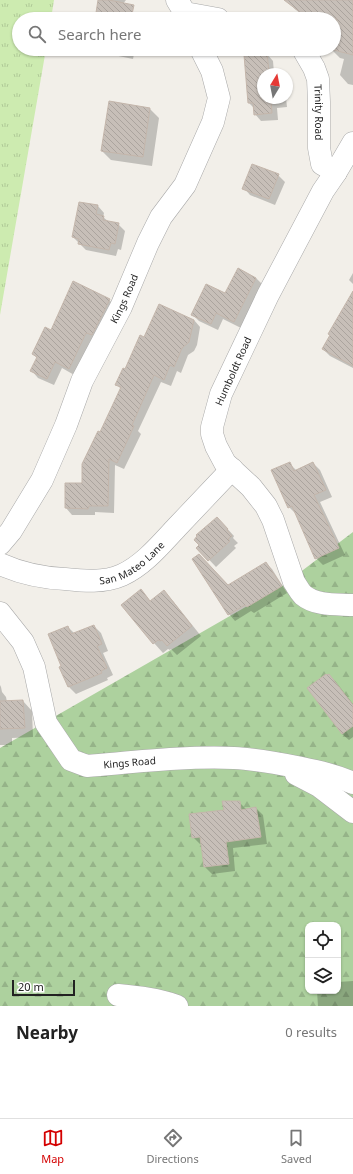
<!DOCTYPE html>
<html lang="en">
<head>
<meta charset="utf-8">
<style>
  :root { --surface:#fff; --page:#f6f6f6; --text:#222; --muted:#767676; --line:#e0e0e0; --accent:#d40000 }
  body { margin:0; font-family:"Noto Sans",sans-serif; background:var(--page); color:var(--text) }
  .controls { position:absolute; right:12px; bottom:12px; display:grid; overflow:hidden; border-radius:8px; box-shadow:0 1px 3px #0004 }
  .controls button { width:36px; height:36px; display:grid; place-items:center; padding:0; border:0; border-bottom:1px solid var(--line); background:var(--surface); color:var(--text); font:20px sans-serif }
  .compass { position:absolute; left:257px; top:68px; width:36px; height:36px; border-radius:50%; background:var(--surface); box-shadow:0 1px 3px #0004; rotate:10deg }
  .scale { position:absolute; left:12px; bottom:10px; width:63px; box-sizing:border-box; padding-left:4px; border:2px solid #222; border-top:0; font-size:11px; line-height:14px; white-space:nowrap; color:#222; -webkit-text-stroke:3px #fff; paint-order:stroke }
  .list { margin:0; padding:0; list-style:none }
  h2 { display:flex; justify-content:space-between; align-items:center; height:52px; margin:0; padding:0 16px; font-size:17px }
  h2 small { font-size:13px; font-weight:400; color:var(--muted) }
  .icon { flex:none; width:22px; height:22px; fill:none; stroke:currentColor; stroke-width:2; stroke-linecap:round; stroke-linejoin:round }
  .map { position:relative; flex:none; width:353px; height:1006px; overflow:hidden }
  .search { position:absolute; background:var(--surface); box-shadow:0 1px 3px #0004; left:12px; right:12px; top:12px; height:44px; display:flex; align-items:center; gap:10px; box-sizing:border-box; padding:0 14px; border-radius:22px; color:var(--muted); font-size:15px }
  .sheet { height:112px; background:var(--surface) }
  nav { display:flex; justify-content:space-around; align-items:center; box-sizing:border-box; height:56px; border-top:1px solid var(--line); background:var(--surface); font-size:11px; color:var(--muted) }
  nav a { display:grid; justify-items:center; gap:2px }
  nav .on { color:var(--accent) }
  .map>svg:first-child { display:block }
</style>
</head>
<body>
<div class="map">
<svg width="353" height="1006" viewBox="0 0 353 1006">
  <defs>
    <pattern id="grass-tufts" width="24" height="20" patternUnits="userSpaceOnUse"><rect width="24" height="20" fill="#cdebb0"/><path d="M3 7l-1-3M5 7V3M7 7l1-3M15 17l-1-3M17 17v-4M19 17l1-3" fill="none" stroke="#b0c997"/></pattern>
    <pattern id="forest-firs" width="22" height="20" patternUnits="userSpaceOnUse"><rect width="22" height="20" fill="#add19e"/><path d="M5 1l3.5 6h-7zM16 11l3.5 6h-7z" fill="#95b388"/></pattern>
    <pattern id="building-back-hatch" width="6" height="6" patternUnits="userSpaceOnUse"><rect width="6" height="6" fill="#c7bfb8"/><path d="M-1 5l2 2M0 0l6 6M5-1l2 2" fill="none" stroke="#aba49e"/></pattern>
  </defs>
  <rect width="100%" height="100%" fill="#f2efe9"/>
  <!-- grass -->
  <path fill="url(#grass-tufts)" d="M0,0H54L51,19H19V49H46L0,315Z"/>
  <!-- forest -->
  <path fill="url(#forest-firs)" fill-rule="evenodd" d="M353,532V1006H0V748L282,586ZM308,925H338V991H308Z"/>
  <!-- shadow -->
  <path fill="#0003" d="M99,0H126L111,19H96Z
    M289,0H353V85L348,84L340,75L344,59L340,58L331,49H334V19H308L296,10L287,1Z
    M96,49H135L133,59L99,52Z
    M267,54L273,61L274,73L276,74H263V98H286L287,107L277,108L278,120L261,121L255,114L254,108L249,103Z
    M150,109L159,118L152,166L111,160L102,151Z
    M278,175L285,182L275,205L250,195L244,188Z
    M98,206L104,213L103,217L109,222L118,224L125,231L121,250L118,249L116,256L86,250L73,237Z
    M238,270L256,278L263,285L241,328L223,319L218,330L199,321L192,314L226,294Z
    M353,273V284L349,280Z
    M353,293V368L330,356L323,349L331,336L329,334Z
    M109,300L116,306L76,376L62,368L54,385L38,378L32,371L37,358L33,354Z
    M194,320L200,327L197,345L194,351L188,355L181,373L177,371L171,386L161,382L138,431L141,434L124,469L115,465L114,513L95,512V515H72L66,508L83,484L101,433L121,389L117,385L125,370L145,339Z
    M289,463L297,471L313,463L320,470L332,497L320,502L345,555L323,565L316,558L296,514L289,507Z
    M224,525L234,536L233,538L238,543L234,546L236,548L216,567L198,548Z
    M266,563L272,569L287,593L254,613L251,611L235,621L229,614L228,586Z
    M141,590L151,602L163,592L173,601L201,636L177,655L171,649L170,650L168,649L163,653L154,643Z
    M94,626L101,633L108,651L103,653L113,675L107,678L108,680L76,694L69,687L60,668L63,667L68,627L75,634Z
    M329,675L336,682L353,704V737L349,740L342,734Z
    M0,685L1,687L2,692L6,697L7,702L23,701L32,711L33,737L12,738V745H0Z
    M239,802L246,809L256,808L263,815L267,844L233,848L235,871L212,874L205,867L202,844H200L193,837L225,811Z
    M353,981V1006H318L317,991H338V982Z"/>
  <!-- building -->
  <path fill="url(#building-back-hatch)" stroke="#c4b6ab" d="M98,0H109L134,5L131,19H95Z
    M284,0H353V55L330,49H334V33L337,19H309Z
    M267,53L269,72L275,71V74H263V98H278V101H271L272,113L254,115L253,103H248L244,55Z
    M109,101L150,108L143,157L101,151Z
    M252,164L279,174L269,199L242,189Z
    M79,202L98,205L96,214L104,216L103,220L119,223L115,244L111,243L109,250L78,244L79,239L72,237Z
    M238,268L256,278L234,322L216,313L211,324L191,315L206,284L225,293Z
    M73,281L110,299L92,335L86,333L69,369L55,362L47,379L30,371L37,357L32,354L45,327L51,330Z
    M353,291V366L322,349L330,335L328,334Z
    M159,304L194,320L189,342L182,348L174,367L170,365L164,380L154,375L132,425L134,426L117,463L109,459L108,506H89L88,509L65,508V483H82V464L98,431L100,432L121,387L115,385L123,368L125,369L140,335L144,337Z
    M290,462L294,471L313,462L326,490L314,495L339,548L315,559L292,506L288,508L271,470Z
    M217,517L228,529L227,530L232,536L228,539L230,541L208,561L196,548L199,545L194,540L197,536L196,535Z
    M199,554L228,585L266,562L282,586L247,607L245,605L228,615L192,559Z
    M141,589L150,601L164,590L192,626L167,646L162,640L160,641L158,640L153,644L121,605Z
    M94,625L102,644L97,646L107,668L101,671L102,673L68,687L59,667L61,666L48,634L68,626L71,634Z
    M326,674L327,675L329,674L353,705V726L342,734L307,688Z
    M23,700L25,728L0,729V701Z
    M222,801H240L241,810L256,807L261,837L226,842L229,864L204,867L200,837L192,838L189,814L224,810Z"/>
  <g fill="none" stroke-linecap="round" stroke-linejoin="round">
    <defs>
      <g id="minor">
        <path d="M177,0L185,13L218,19"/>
        <path id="s1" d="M303,49L314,68L318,79L319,102V148L322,164L336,172"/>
        <path d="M353,143L336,172L323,191L268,295L221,394L212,427V434L216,446L225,463L251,487L266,506L273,520L294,582C297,586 299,591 303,595C316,606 337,604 353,605"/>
        <path id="s2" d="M0,544L11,531L42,480L66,425L82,381L121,307L148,243L161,217L185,185L213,122L219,98L212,71L201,49"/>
        <path id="s3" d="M0,564C20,573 43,578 65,579C84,581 104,583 122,575C144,565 161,544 177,527C195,508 213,489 232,469"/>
        <path id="s4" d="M0,613L23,642L34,667L46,723L71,760L87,766C136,762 185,756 234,758C255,759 276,763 297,767C316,771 336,775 353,783"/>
        <path d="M296,774L319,786L353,812"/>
        <path d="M118,995C138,997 158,999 177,1006"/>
      </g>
    </defs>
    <!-- minor casing -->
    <use href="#minor" stroke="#a9a9a9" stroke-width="23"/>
    <!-- minor -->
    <use href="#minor" stroke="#fff" stroke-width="22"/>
  </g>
  <g text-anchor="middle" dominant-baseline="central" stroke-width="3" stroke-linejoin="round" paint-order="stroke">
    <!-- street labels -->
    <g font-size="10" fill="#222" stroke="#fff">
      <text stroke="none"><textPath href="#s1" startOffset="67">Trinity Road</textPath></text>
      <text stroke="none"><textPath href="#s2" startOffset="276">Kings Road</textPath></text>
      <text transform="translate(233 371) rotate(-66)">Humboldt Road</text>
      <text stroke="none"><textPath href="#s3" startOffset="139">San Mateo Lane</textPath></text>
      <text stroke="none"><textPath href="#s4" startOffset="226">Kings Road</textPath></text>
    </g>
  </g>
</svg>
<div class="controls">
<button><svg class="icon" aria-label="locate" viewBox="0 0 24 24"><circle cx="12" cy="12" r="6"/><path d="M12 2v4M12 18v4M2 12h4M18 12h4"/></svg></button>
<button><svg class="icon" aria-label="layers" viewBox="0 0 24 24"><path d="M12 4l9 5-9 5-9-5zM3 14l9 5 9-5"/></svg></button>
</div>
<svg class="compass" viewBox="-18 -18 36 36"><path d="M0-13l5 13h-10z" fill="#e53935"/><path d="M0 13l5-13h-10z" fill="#767676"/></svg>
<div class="scale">20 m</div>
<div class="search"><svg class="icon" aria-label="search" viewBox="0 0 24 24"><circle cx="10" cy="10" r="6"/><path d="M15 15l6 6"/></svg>Search here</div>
</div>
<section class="sheet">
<h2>Nearby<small>0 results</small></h2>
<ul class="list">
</ul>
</section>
<nav>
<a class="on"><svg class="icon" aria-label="map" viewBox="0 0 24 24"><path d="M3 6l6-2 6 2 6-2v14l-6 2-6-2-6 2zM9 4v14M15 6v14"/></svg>Map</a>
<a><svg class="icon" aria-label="directions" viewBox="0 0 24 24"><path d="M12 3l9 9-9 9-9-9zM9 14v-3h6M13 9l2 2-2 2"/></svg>Directions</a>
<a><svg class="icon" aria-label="saved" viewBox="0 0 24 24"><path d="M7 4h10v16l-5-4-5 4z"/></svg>Saved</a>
</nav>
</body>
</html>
